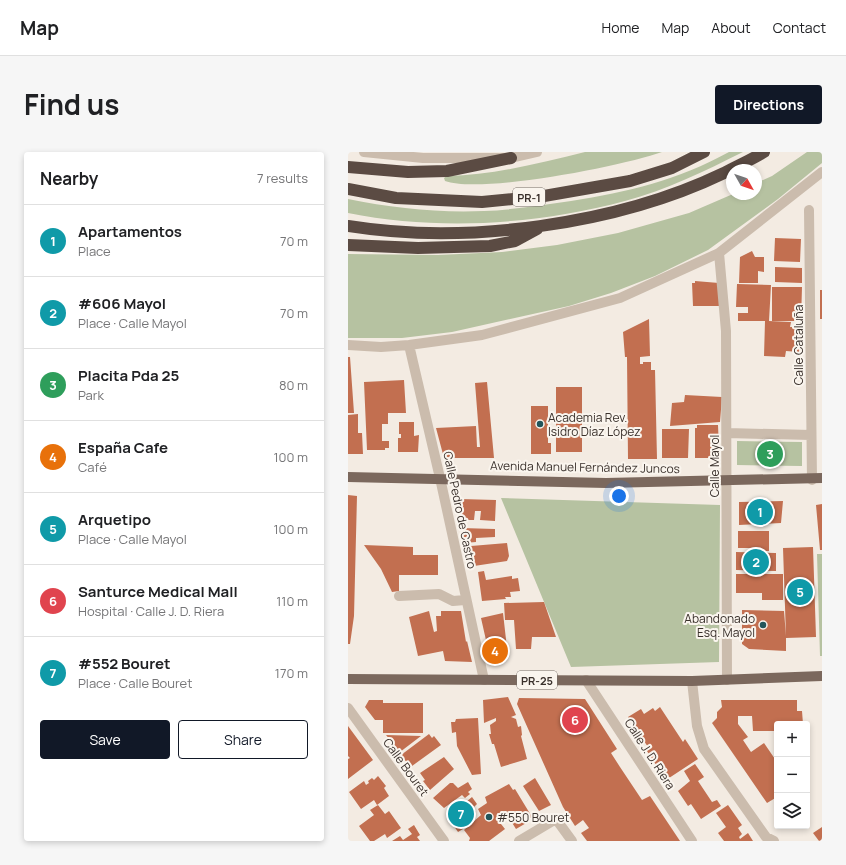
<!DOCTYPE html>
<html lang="en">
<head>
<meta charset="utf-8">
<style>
  :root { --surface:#fff; --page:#f6f6f6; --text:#202124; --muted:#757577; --line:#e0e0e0; --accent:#111827 }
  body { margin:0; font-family:Manrope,sans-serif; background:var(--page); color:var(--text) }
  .controls { position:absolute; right:12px; bottom:12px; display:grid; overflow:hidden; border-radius:4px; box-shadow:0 2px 6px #0003 }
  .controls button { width:36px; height:36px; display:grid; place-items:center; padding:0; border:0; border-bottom:1px solid var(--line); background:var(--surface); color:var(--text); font:20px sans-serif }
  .compass { position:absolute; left:378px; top:12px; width:36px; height:36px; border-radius:50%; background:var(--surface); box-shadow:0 2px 6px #0003; rotate:130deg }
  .you { position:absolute; left:271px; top:344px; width:14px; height:14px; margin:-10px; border:3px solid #fff; border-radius:50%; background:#1a73e8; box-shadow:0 0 0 6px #1a73e833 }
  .badge { display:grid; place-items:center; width:26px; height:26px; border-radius:50%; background:var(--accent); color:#fff; font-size:13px; font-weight:700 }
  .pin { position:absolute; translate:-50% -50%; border:2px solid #fff; box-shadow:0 1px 4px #0006 }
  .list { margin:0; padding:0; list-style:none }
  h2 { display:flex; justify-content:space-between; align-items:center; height:52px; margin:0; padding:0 16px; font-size:17px }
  h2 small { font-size:13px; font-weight:400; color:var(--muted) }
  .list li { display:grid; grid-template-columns:26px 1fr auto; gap:12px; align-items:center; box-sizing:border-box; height:72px; padding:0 16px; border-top:1px solid var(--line) }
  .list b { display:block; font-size:15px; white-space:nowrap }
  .list p { margin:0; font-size:13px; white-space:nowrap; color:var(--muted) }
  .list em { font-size:13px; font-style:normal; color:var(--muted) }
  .actions { display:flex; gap:8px; padding:12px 16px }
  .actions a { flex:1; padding:9px 0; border:1px solid var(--accent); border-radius:4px; text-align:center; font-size:14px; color:var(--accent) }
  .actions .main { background:var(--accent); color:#fff }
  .icon { flex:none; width:22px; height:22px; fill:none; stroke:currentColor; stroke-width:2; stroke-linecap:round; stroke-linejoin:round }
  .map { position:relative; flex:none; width:474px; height:689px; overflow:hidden; border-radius:4px }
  header { display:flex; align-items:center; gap:24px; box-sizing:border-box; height:56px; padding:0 20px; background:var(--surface); border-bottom:1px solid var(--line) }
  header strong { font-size:19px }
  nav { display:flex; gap:22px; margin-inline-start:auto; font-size:14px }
  .intro { display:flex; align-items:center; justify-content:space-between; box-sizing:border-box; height:96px; padding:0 24px }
  h1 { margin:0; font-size:28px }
  .button { padding:10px 18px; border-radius:4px; background:var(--accent); color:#fff; font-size:14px; font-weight:700 }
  main { display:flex; gap:24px; padding:0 24px }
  aside { flex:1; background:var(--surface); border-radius:4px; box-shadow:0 2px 6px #0003 }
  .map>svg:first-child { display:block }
</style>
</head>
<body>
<header>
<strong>Map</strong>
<nav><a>Home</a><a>Map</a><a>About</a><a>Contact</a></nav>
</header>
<div class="intro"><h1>Find us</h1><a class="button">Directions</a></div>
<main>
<aside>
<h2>Nearby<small>7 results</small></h2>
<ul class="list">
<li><span class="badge" style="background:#0f9aa8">1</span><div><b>Apartamentos</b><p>Place</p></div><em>70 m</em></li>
<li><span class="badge" style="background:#0f9aa8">2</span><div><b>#606 Mayol</b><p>Place · Calle Mayol</p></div><em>70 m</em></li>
<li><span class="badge" style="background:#2e9e5b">3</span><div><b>Placita Pda 25</b><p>Park</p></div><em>80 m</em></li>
<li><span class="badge" style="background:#e8710a">4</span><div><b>España Cafe</b><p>Café</p></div><em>100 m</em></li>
<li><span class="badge" style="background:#0f9aa8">5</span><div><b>Arquetipo</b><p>Place · Calle Mayol</p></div><em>100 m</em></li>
<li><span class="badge" style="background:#e0444e">6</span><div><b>Santurce Medical Mall</b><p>Hospital · Calle J. D. Riera</p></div><em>110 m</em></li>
<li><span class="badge" style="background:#0f9aa8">7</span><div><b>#552 Bouret</b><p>Place · Calle Bouret</p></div><em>170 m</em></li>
</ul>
<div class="actions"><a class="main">Save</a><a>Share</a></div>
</aside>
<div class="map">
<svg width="474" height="689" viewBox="0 0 474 689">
  <rect width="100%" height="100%" fill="#f3ebe2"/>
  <!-- green -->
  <path fill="#b6c2a1" d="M237,0H314C275,14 133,42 97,29L96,26L99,24C146,23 192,11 237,0Z
    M381,0H395C357,19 318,38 277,49C187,73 91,79 0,61V47C44,56 90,61 136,59C165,58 194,53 223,49C280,40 330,28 381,0Z
    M459,0H474V11L430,47L360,98L307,124L263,141L221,154L104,180L54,186H0V102L90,103L154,100L209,93L270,81L341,61L385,42H408V31L424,24Z
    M389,289L454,290V314L389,313Z
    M153,346L372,353L371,510L223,515Z
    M469,402H474V504H472Z"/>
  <!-- building -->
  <path fill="#c26f50" d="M427,86L453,87L452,110L426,109Z
    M404,99L407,105H416V120L410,119V131H391L392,105Z
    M427,115L454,116V131L427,130Z
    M347,129L371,131V154H345L344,131H347Z
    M389,132L423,133L421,169L443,170L442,175H452L451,200L438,199L437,205L416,204L417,169H390V161H400V155H388Z
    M424,135H454L453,169H424Z
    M472,138H474V167H472Z
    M301,167L302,204L292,205V212H295V210H303V218H307L309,307H280L279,205H277L275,180Z
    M0,205H2L6,261H0Z
    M56,228L58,261H40V272H34V289H41V296H37V298H19L16,230Z
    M139,230L146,306H96L88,276L128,274L129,295H132L127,231Z
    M208,235H234V300H208Z
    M337,243L374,245L372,270L322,274L324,251L336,250Z
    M183,254H200V291H203V302H183Z
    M10,262V281H14L15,302H0V263Z
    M51,270H66V284L71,283L70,300H50V286H53V282H51Z
    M349,273H370L371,297L366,298V306H347V276H349Z
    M314,277H341L340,306H314Z
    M0,343L9,344L6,464L2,492H0Z
    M112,347L148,348L147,369L132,368L133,359H127L126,368H111Z
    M435,349L433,371L391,373V350Z
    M474,352V398H472L468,353Z
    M113,376L147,377V385L128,386V390L116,391Z
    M390,379H421V399H407V396H390Z
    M159,391L161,404L159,409L126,414L123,394Z
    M16,393L65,395V403H90V423H51V439L44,440L33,417Z
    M465,395L468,485L438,486V499L401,497L394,492V458L436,459L438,484L435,396Z
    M388,400L428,401V419L388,418Z
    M136,419L138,428L164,424V427L170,426L172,439L162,440L163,445H157L158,447L134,449L130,420Z
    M388,422H435V448H414V441H388Z
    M196,450L208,485H184L183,497H168L166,468H157L156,451Z
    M81,459L86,480L89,479L88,464H93V459H113L118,490L119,489L124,510L97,509L95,499L70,504L61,465Z
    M155,461L160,505L150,506L149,504L142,506L133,466Z
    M160,545L168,563L163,565L168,567L170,575L173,574L174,583L173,584L179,607L153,615L146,592H144L141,582H143L142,573L148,569V566L136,571L135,548Z
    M171,546L237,547L269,597L263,601L272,615L294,648L302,644L332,689H239L233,681L241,676L235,668L227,674L215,655L169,552Z
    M21,548H35V551H75V581H35V568H27L17,555Z
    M373,548H449V559H454L455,572H429V579H405L404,564H390V572L400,585L395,588L403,600L416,591L429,610V645L419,651L364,571L369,566V560L374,555Z
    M312,555L335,590L337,587L350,607L318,628L297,596L300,595L280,565L293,557L296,562L305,556L307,559Z
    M130,566L133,622L124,623L109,594L108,580L104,581L103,570H107L108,567Z
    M0,574L25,608L0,627V607L2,606L0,604Z
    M81,582L84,586L86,584L93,593L64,614L62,611L60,612L53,603Z
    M38,583L73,584L52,600Z
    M96,605L106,617L82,638L75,629L77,628L72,621Z
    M347,612L356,625L350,629L364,650L369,648L373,654L353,667L343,652L340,654L330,639L342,629L336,619Z
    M30,624L38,634L36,636L41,644L29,653L26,648L13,657L1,640L16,629L18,633L21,631L20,629L24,626L26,628Z
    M187,626L203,653L191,659L175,634Z
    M120,630L124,637L120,640L122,642L117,646L114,643L96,656L85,646L102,631H105L110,636Z
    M161,632L165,638L167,637L184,665L178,668L180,670L168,677L158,661L149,667L157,677L141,689H121L122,686L116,678L133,663L130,657L139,651L137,645Z
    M124,645L129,652L125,656L128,660L112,672L115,677L110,680L99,664L108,657L107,656L111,653L112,655Z
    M30,653L37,662L41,659L53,676L39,686L37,682L26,689H22L11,674L26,663L22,658Z
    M380,653L394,673L390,676L394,682L391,685L392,687L400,681L405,689H376L370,681L378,675L368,661Z
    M66,673L72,683L69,685L72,689H44L52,684L55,688L64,682L60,677Z
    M474,675V689H471L465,681Z"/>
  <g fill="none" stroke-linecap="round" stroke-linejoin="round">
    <!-- minor -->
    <path stroke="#cbbcad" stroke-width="10" d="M16,0L75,6H163L189,0
      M461,58L464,328
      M371,101L378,179L379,528
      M0,193L33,195L61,193L134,183L272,146L371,101L474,20
      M61,193L92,326L136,528
      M379,281L463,283
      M51,444L91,442L105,449L117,448
      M238,528L344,689
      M344,529L349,574L356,597L418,685L426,689
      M0,556L96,689
      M171,689L208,667L224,689"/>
    <!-- major -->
    <path stroke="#7b685d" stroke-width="10" d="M0,325L258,331L474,326
      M0,527L344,529L474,524"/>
    <!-- highway -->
    <path stroke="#5b4b43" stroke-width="12" d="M0,15L60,20L99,19L163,6
      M0,37L48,46L134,50L196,44L282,29L324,16L356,0
      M0,74C118,93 268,73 376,21C389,14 403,8 416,0
      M0,93L70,96L142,94L167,89L189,77"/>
  </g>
  <!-- markers -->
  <g fill="#22555b" stroke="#faf5ee" stroke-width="1.5">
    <circle cx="192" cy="272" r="4"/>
    <circle cx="415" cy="473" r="4"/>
    <circle cx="141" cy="665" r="4"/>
  </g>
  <g text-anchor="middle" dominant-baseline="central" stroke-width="4" stroke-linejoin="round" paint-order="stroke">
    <!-- shield labels -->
    <g fill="#faf5ee" stroke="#746c66" stroke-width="1">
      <rect x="165" y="36" width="32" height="18" rx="3"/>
      <rect x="169" y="519" width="40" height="18" rx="3"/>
    </g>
    <g font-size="11" font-weight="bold" fill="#3a312c">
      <text x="181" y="45">PR-1</text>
      <text x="189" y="528">PR-25</text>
    </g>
    <!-- street labels -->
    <g font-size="12" fill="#3a312c" stroke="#faf5ee">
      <text transform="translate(450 193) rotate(-90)">Calle Cataluña</text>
      <text transform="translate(366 314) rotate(-90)">Calle Mayol</text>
      <text transform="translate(237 315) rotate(1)">Avenida Manuel Fernández Juncos</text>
      <text transform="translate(112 358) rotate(78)">Calle Pedro de Castro</text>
      <text transform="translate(302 602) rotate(57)">Calle J. D. Riera</text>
      <text transform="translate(58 615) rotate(54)">Calle Bouret</text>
    </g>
    <!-- poi labels -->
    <g font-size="12" fill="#3a312c" stroke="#faf5ee" text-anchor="start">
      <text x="200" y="265">Academia Rev.<tspan x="200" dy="14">Isidro Díaz López</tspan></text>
      <text x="407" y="466" text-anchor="end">Abandonado<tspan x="407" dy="14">Esq. Mayol</tspan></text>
      <text x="149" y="665">#550 Bouret</text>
    </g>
  </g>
</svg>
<div class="controls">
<button>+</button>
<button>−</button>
<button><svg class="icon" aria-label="layers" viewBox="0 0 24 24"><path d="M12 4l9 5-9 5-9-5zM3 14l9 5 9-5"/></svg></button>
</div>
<svg class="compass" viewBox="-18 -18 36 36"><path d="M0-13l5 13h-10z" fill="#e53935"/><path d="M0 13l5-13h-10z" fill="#757577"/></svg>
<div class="you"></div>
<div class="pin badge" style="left:412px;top:360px;background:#0f9aa8">1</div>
<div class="pin badge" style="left:408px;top:410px;background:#0f9aa8">2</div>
<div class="pin badge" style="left:422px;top:302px;background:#2e9e5b">3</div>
<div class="pin badge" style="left:147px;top:499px;background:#e8710a">4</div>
<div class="pin badge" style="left:452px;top:440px;background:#0f9aa8">5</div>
<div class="pin badge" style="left:227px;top:568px;background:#e0444e">6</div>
<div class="pin badge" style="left:113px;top:662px;background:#0f9aa8">7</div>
</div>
</main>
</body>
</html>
